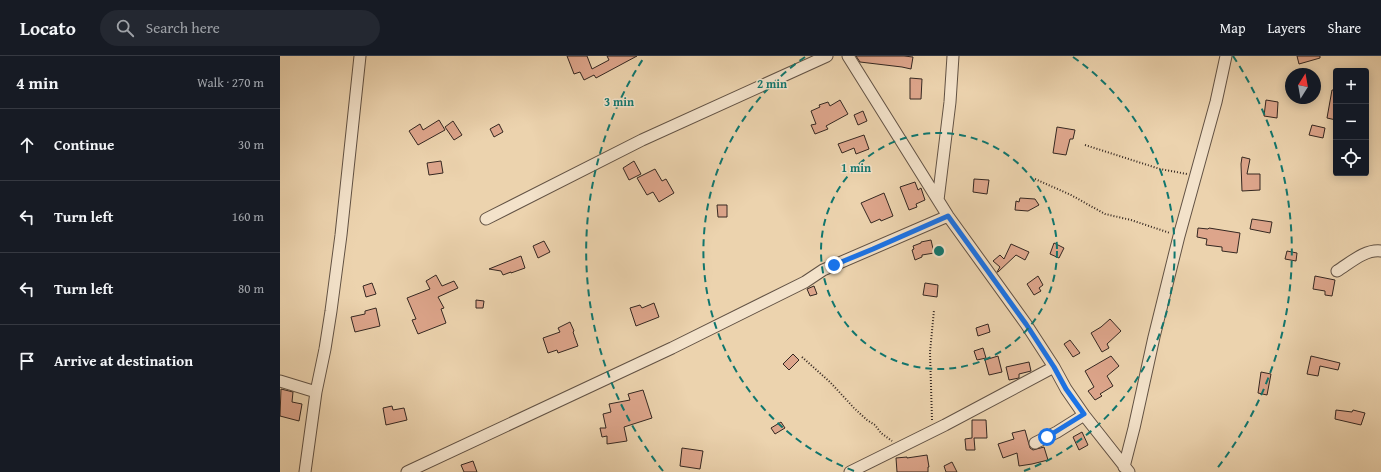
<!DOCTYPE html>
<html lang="en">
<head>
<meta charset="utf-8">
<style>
  :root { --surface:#171b24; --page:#242831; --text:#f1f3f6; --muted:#9ea1a6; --line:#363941 }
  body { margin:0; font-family:"Gentium Book Plus",serif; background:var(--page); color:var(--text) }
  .controls { position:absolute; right:12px; top:12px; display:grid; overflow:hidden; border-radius:4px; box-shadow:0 2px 10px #0003 }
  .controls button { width:36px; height:36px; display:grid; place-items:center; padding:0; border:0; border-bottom:1px solid var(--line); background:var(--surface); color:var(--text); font:20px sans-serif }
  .compass { position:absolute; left:1005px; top:12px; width:36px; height:36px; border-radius:50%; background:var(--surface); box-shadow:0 2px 10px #0003; rotate:11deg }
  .stop { position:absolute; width:12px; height:12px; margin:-9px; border:3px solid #1a73e8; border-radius:50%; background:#fff }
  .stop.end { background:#1a73e8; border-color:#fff; box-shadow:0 1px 4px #0008 }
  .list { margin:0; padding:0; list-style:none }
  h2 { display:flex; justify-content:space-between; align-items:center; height:52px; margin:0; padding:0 16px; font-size:17px }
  h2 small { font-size:13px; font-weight:400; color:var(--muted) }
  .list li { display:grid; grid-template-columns:26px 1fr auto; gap:12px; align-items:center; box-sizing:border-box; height:72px; padding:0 16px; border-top:1px solid var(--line) }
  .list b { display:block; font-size:15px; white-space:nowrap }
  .list em { font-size:13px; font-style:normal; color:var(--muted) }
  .icon { flex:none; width:22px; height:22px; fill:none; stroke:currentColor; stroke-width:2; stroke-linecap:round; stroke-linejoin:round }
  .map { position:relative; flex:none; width:1101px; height:416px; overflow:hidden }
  header { display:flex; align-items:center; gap:24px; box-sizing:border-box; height:56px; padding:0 20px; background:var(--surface); border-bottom:1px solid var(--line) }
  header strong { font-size:19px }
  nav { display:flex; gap:22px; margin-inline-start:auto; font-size:14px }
  .search { width:280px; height:36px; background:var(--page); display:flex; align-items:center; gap:10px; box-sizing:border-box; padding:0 14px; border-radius:22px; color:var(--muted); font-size:15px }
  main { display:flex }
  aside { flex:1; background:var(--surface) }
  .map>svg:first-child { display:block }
</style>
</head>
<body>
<header>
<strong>Locato</strong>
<div class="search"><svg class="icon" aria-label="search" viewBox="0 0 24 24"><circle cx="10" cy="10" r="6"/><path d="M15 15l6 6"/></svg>Search here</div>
<nav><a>Map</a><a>Layers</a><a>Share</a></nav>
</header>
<main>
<aside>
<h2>4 min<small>Walk · 270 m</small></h2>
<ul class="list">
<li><svg class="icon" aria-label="ahead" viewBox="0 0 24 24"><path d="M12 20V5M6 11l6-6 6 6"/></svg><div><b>Continue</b></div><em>30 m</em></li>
<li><svg class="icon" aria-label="left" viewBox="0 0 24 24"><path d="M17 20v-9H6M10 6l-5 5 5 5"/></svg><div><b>Turn left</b></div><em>160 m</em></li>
<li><svg class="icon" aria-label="left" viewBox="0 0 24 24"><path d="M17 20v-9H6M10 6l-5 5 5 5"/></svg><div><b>Turn left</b></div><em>80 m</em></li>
<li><svg class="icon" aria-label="arrive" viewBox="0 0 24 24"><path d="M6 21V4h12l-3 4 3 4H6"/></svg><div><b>Arrive at destination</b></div></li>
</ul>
</aside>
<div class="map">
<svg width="1101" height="416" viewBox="0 0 1101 416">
  <rect width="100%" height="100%" fill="#ecd3ae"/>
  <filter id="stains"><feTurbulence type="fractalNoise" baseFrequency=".005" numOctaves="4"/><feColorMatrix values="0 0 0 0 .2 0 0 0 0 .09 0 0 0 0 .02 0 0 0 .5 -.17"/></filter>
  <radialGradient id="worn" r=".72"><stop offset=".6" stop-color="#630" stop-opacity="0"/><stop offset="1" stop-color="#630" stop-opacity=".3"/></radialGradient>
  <!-- building -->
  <path fill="#dda58b" stroke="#342721" d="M287,0H307L312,13L329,4L327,0H357L316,22L314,19L304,24L300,16L294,18Z
    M576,0H624L633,1L631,13L622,11L580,6Z
    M1017,0H1040V2L1019,8Z
    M630,22L642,23L641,43H630Z
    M1052,34H1056V64L1047,62Z
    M560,44L568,58L546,70L548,73L535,78L531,69L536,68L531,55L540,51L539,49L548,46L550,50Z
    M986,44L998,46L997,62L984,60Z
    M583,55L587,65L578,69L574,59Z
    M159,64L165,74L138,89L129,75L140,68L143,74Z
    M173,65L182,79L174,84L165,71Z
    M219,68L223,76L214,81L210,73Z
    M1032,69L1045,72L1043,82L1029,79Z
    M777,71L795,74L793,83H790L786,99L773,97Z
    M584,79L589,93L576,98L574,92L562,97L558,88Z
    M962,101L970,103L967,118H980V134L962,135L961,108Z
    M161,105L163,117L149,119L147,107Z
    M354,105L361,118L349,124L343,112Z
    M375,113L382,125L386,123L394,137L379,146L373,136L367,139L357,122Z
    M694,123L709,124L707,138L693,136Z
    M635,126L638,134L641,132L645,144L636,148L637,151L629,154L620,131Z
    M604,137L613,160L601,165L600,163L591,167L581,147Z
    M740,142L755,143L759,149L748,155L735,154L736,145L739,146Z
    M437,149H447V161H438Z
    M972,163L992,166L990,177L970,173Z
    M918,172L928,173L929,172L960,177L957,197L942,195V191L926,189L927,183L917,181Z
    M651,184L654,197L642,199V201L635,204L632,194L634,193L633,190L641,187V186Z
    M264,185L270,196L258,202L253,190Z
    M774,187L784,192L779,202L770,198Z
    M731,188L749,196L745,204L736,199L718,216H717L720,211L713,205L720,199L724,203Z
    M1007,195L1017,197L1016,205L1005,203Z
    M241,200L245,212L231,217V216L223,219L221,215L209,213Z
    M156,219L162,230L174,225L178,232L158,241L164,252L161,253L166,267L138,278L132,264L136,263L127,242L150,233L146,225Z
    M758,220L763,229L759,232L761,235L754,239L747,228Z
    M1035,220L1055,224L1052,240L1045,239V235L1033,233Z
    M92,227L96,238L86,241L83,230Z
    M645,227L658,229L657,241L643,239Z
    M534,230L537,238L530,240L527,233Z
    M196,244L204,245L203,252H196Z
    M374,247L379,261L356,270L350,252L360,249L362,252Z
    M96,252L100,270L75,276L71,261L85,258V255Z
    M830,263L841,275L827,288L829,292L822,296L811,277L821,271Z
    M290,266L294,275L293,276L298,290L278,297L277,294L268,297L263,282L280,276L278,272Z
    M708,268L710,276L698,280L696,272Z
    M790,284L800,297L793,301L784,288Z
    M703,292L706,302L697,304L694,295Z
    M513,298L519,304L509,314L503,308Z
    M718,300L722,316L709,319L705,304Z
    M831,300L839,310L827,320L833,330L820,338L822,340L815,344L808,335L814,331L805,315Z
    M1031,300L1060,307L1058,314L1040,310L1038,320L1027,318Z
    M749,306L751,315L739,318V322L729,324L726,311Z
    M981,316L991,318L987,339L978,337Z
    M1,333L13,336L12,346L22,348L19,365L0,360Z
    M363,334L372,362L344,371L347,385L327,388V380L322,381L320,372H326L323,358L331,356L329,348L350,344L348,338Z
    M112,350L113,354L124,352L127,364L106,369L103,352Z
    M1056,354L1072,356L1073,354L1085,357L1081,369L1055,363Z
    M692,364H706L707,382H694L695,394H686L685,383L692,382Z
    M501,366L505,372L495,378L491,372Z
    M745,374L750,392L753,394L764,391L768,404L752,408L739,410L737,397L723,402L718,388L734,383L732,377Z
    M802,376L808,389L799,394L793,381Z
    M402,392L423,395L420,413L400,410Z
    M647,399L649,411H648V416H617L616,402L627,401V402Z
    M193,405L197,416H184L181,409Z
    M672,406L677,416H666L664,410Z"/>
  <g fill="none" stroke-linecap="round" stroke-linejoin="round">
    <defs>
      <path id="street" d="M568,0L668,160L746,268L774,311L786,333L804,359L849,416
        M658,144L670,46L673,0
        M206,163L362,84L547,0
        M1057,215C1070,207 1085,193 1101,195
        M0,325L36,336
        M755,387L777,376L804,359
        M844,411L854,372L874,281L899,180L936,46L946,0
        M25,416L36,336L45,293L51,255L61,179L80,0
        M127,416L392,292L525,226L543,214L668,160
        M570,416L665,369L774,311"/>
    </defs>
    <!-- street casing -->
    <use href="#street" stroke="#625244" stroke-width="13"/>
    <!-- path -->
    <path stroke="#342721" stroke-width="2" stroke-dasharray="1 2" stroke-linecap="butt" d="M805,89L880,113L907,118
      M755,123L791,139L825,158L851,164L890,177
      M522,301L550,326L574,352L587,364L595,369L601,377L612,385
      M652,364L650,296L654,254"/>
    <!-- street -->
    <use href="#street" stroke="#f3e2ca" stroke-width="11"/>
  </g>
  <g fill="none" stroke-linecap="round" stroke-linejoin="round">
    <!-- route -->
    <path stroke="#1a73e8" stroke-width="5" d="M554,209L593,193L668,160L746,268L774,311L786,333L804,358L767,381"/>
  </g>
  <!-- distance rings -->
  <g fill="none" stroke="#0f766e" stroke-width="2" stroke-dasharray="7 5">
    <circle cx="659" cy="195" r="118"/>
    <path d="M574 415A236 236 0 0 1 525 1M793 1A236 236 0 0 1 744 415"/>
    <path d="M383 415A353 353 0 0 1 365 0M953 0A353 353 0 0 1 935 415"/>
  </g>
  <circle cx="659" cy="195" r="6" fill="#0f766e" stroke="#f3e2ca" stroke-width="2"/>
  <g font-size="12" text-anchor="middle" font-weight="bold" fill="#0f766e" stroke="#f3e2ca" stroke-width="3" stroke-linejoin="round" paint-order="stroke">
    <text x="492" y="32">2 min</text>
    <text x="339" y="50">3 min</text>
    <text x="576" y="116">1 min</text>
  </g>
  <rect width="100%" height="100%" filter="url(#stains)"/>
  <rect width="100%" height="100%" fill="url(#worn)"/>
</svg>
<div class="controls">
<button>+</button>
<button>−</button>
<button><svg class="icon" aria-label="locate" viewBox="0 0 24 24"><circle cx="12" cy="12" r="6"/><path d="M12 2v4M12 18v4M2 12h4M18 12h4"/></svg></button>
</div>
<svg class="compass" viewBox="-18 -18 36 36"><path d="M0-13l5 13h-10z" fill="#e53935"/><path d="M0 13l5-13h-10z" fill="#9ea1a6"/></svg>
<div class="stop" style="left:767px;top:381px"></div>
<div class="stop end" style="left:554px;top:209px"></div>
</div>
</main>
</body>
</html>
